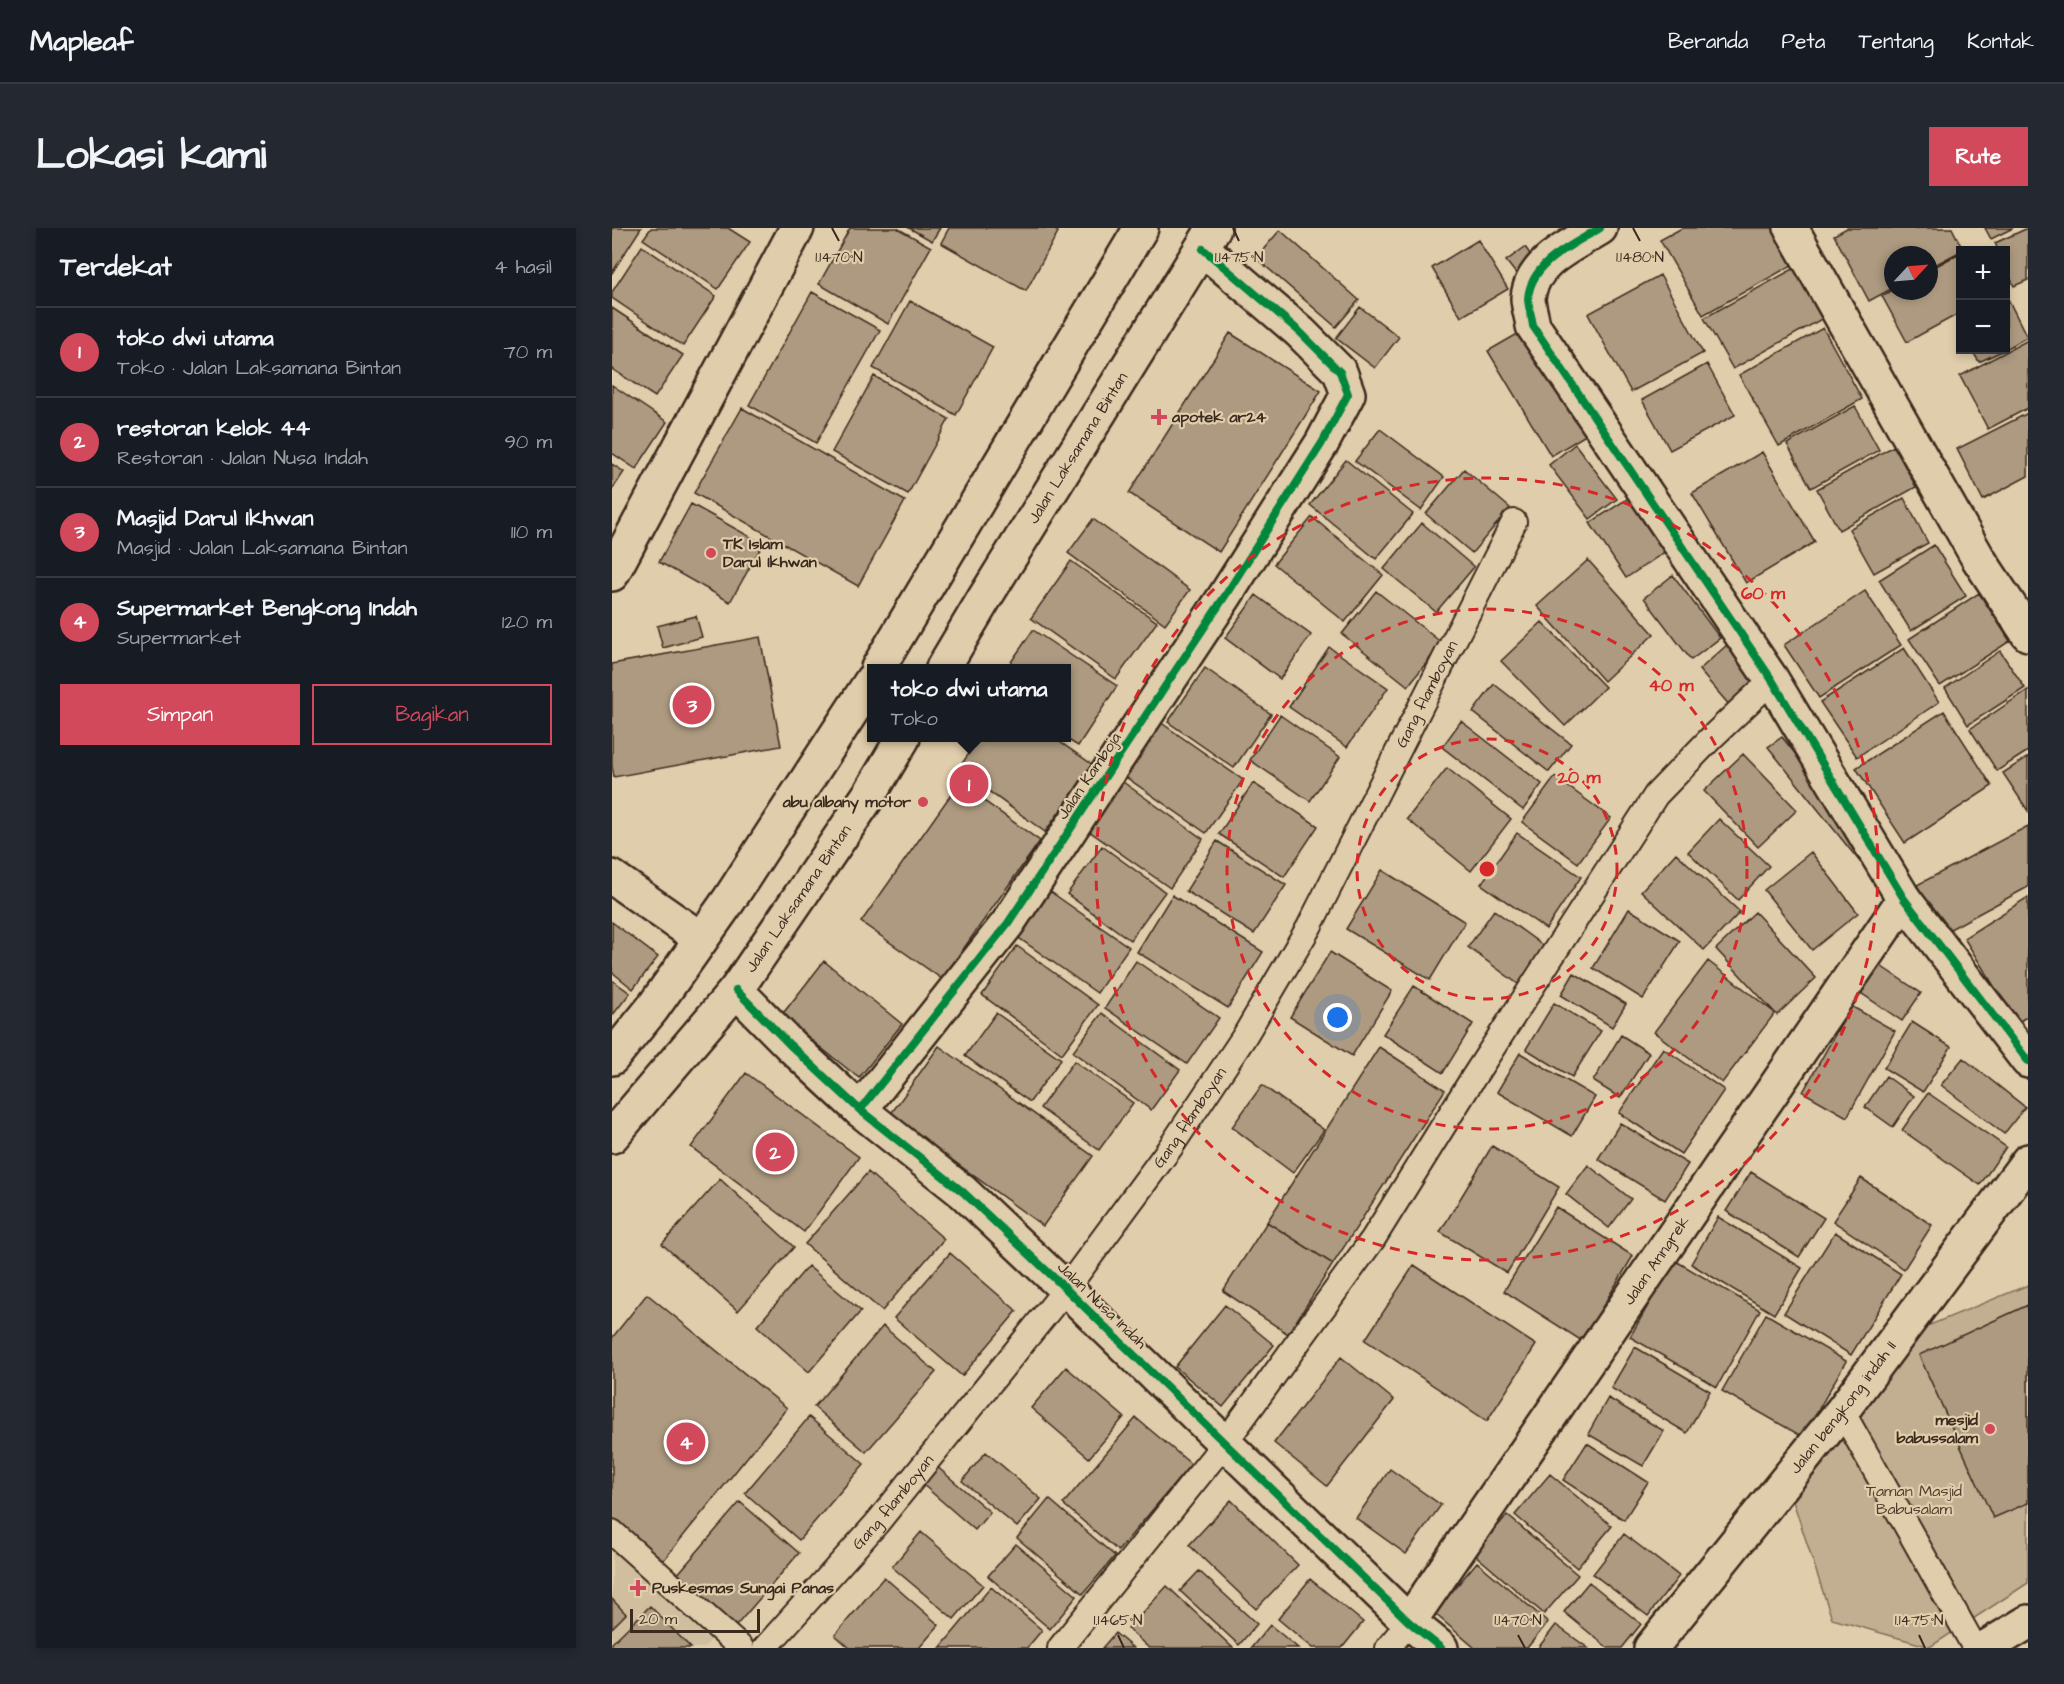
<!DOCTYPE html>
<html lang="id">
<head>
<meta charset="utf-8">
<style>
  :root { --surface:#171b24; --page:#242831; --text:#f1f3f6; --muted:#9ea1a6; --line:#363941; --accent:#d1495b }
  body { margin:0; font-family:"Architects Daughter",sans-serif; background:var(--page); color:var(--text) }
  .controls { position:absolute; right:18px; top:18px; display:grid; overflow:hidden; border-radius:0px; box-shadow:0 3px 9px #0003 }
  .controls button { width:54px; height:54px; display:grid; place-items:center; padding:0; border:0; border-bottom:2px solid var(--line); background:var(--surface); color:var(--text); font:30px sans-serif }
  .compass { position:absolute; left:1272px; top:18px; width:54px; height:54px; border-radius:50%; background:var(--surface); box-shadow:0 3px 9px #0003; rotate:64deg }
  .scale { position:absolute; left:18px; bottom:15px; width:130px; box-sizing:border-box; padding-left:6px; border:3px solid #3b2a1e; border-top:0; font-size:16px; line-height:21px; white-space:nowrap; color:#3b2a1e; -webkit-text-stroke:4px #e0cdab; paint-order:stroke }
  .you { position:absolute; left:726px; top:790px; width:21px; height:21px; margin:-15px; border:4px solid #fff; border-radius:50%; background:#1a73e8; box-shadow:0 0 0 9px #1a73e833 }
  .badge { display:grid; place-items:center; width:39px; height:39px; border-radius:50%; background:var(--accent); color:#fff; font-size:20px; font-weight:700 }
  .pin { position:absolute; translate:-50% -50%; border:3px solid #fff; box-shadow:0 2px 6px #0006 }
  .popup { position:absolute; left:255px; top:436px; width:204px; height:78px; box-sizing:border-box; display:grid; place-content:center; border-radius:0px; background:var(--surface); filter:drop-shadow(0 2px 4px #0005); font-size:20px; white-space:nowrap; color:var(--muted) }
  .popup b { font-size:22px; color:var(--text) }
  .popup::after { content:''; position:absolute; left:50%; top:100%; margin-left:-12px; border:12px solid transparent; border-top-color:var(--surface) }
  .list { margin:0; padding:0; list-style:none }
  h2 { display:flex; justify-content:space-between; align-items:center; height:78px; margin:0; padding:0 24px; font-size:26px }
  h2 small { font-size:20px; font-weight:400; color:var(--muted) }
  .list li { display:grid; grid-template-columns:39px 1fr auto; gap:18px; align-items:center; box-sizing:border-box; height:90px; padding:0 24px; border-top:2px solid var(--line) }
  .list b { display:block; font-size:22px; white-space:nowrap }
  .list p { margin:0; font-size:20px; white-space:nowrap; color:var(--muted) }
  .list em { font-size:20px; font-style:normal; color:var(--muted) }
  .actions { display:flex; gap:12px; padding:18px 24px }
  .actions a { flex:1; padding:14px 0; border:2px solid var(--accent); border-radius:0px; text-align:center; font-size:21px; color:var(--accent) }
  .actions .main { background:var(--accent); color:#fff }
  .map { position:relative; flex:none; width:1416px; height:1420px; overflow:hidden; border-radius:0px }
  header { display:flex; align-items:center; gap:36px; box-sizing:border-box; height:84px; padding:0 30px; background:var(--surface); border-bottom:2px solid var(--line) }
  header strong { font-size:28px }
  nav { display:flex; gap:33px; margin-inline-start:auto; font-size:21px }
  .intro { display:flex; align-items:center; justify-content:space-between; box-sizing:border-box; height:144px; padding:0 36px }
  h1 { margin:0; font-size:42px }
  .button { padding:15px 27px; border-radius:0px; background:var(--accent); color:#fff; font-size:21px; font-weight:700 }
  main { display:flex; gap:36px; padding:0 36px }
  aside { flex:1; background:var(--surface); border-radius:0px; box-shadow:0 3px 9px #0003 }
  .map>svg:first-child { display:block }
</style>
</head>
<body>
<header>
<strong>Mapleaf</strong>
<nav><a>Beranda</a><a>Peta</a><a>Tentang</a><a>Kontak</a></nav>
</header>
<div class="intro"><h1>Lokasi kami</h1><a class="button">Rute</a></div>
<main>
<aside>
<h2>Terdekat<small>4 hasil</small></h2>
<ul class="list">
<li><span class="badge">1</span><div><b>toko dwi utama</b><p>Toko · Jalan Laksamana Bintan</p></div><em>70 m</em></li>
<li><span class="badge">2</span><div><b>restoran kelok 44</b><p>Restoran · Jalan Nusa Indah</p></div><em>90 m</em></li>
<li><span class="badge">3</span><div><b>Masjid Darul Ikhwan</b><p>Masjid · Jalan Laksamana Bintan</p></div><em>110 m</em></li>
<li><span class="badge">4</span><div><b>Supermarket Bengkong Indah</b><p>Supermarket</p></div><em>120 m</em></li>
</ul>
<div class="actions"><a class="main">Simpan</a><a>Bagikan</a></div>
</aside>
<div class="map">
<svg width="1416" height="1420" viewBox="0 0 1416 1420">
  <rect width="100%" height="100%" fill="#e0cdab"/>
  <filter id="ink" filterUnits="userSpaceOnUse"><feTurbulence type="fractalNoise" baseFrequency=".0167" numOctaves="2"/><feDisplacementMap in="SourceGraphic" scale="12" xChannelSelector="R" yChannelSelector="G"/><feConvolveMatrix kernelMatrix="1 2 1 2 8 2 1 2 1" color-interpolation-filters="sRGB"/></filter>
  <g filter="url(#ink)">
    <!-- built -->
    <path fill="#d1be9e" d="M0,1316L105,1404L92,1420H0Z"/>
    <!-- green -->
    <path fill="#c2af91" stroke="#7e6c58" stroke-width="1.5" d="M1416,1057V1355L1318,1419L1220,1391L1174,1252L1271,1116Z"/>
    <!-- building -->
    <path fill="#ad9a80" stroke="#3b2a1e" stroke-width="1.5" d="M0,0H29L0,45Z
      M39,0H116L138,14L106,61L31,11Z
      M238,0H285L319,19L276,96L207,56Z
      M297,0H328L320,13Z
      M337,0H440L446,4L414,63L329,15Z
      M1070,0H1174L1191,31L1091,87L1048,12Z
      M1235,0H1340L1351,22L1317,40V27H1281V60L1257,73L1222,7Z
      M1373,0H1401L1379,11Z
      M1416,0V52L1402,58L1394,40V22H1386L1383,15Z
      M668,2L747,72L724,99L644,30Z
      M866,12L896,61L849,89L820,40Z
      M30,18L104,68L71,118L0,70V64Z
      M913,19L924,34L905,47L894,33Z
      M1348,25V85L1295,114L1270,68L1281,62L1317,63V42Z
      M1194,34L1222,84L1121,141L1092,90Z
      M1048,47L1091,125L1019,164L976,86Z
      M200,64L268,102L204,215L137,177Z
      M1394,67L1415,109L1394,121Z
      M298,73L381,119L344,187L261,140Z
      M748,79L787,109L763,140L724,110Z
      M0,80L71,127L43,169L0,141Z
      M1211,100L1250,171L1167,218L1127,147Z
      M914,101L977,205L939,228L876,123Z
      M618,105L709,163L607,324L517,265Z
      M1416,112V180L1376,201L1348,148Z
      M1360,122H1392L1367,134Z
      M1095,136L1123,187L1058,222L1030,172Z
      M262,148L337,191L296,266L220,224Z
      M0,157L55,194L24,241L0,225Z
      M1243,178L1267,222L1199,260L1175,216Z
      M130,180L293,273L246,358L82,265Z
      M1416,185V248L1371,272L1345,221Z
      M768,201L832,249L809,282L743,233Z
      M963,216L1005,271L978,291L937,237Z
      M1282,218L1304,259L1227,302L1205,261Z
      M1150,224L1203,314L1134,355L1080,265Z
      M734,232L801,286L764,331L698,277Z
      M0,236L12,244L0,262Z
      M852,241L898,280L860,325L814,286Z
      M1018,269L1054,323L1014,350L978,295Z
      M1292,270L1316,315L1262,345L1237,301Z
      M79,276L151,316L118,374L47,334Z
      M700,289L771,347L733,394L662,336Z
      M481,291L578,362L553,396L456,325Z
      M810,295L862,339L824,384L772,341Z
      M1322,317L1354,368L1299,403L1267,352Z
      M976,332L1042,406L992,453L925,378Z
      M459,333L545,394L504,451L419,390Z
      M1061,347L1108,410L1079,432L1032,370Z
      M764,363L830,415L796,458L730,406Z
      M1253,363L1289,417L1207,470L1172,417Z
      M1367,365L1398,413L1328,458L1297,411Z
      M644,367L699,407L668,451L613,410Z
      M84,388L90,409L51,420L45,398Z
      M930,394L993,459L953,498L889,433Z
      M421,402L505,458L466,518L453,510L454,440H395Z
      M148,409L169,518L2,549L0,538V436Z
      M1116,416L1149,454L1119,479L1087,442Z
      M717,419L776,460L735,519L677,479Z
      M1292,420L1327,474L1245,529L1208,474Z
      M1388,423L1413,460L1356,497L1333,460Z
      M593,440L659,486L622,540L556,494Z
      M882,456L959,516L937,544L861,484Z
      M1416,462V523L1385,543L1358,501Z
      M1332,483L1380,558L1293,615L1244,540Z
      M668,487L728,529L698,573L638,532Z
      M849,493L930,556L911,582L830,519Z
      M548,494L631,552L594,605L511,547Z
      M1170,509L1261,624L1248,634L1156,519Z
      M368,510H442L481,537L433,604L346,541Z
      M1131,526L1185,582L1146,619L1092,563Z
      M1416,529V583L1391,545Z
      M835,540L899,591L859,643L795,591Z
      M943,549L999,590L966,635L910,594Z
      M511,554L591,611L558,660L477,603Z
      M347,555L428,613L330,751L249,694Z
      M641,555L706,598L672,649L607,606Z
      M1107,591L1157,638L1126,672L1076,624Z
      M1416,598V659L1331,705L1305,657Z
      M905,605L969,649L934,701L869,656Z
      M605,613L674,657L642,706L574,663Z
      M490,618L553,664L518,712L455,666Z
      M1199,624L1246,685L1200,722L1152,662Z
      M1064,625L1128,684L1092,722L1029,663Z
      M770,642L853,694L818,752L734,701Z
      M436,662L517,719L485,765L404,708Z
      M560,667L651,724L616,780L525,724Z
      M1416,669V788L1405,795L1352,710Z
      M1017,681L1068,713L1031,771L981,740Z
      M882,682L933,719L906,756L856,719Z
      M1143,684L1204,750L1165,787L1104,721Z
      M0,694L46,729L21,761L0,744Z
      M405,718L486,777L450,826L370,767Z
      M718,724L780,763L740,828L678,789Z
      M212,733L290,796L247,850L169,788Z
      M524,733L607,790L575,836L493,780Z
      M1096,733L1163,785L1110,855L1042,804Z
      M1264,735L1309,765L1290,793L1246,763Z
      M962,745L1014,776L1000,799L949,767Z
      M0,752L18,765L0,788Z
      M802,758L861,796L831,845L771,806Z
      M942,775L989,803L960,849L914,821Z
      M1239,778L1283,803L1235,889L1191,864Z
      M384,785L449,831L418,874L353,828Z
      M490,785L568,842L539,882L461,824Z
      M1300,794L1339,819L1311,864L1272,840Z
      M1009,807L1037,825L1008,870L981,853Z
      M327,818L481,928L431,998L278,887Z
      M767,819L833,862L721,1036L655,994Z
      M1051,820L1112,862L1069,926L1007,885Z
      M908,825L983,869L960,908L885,864Z
      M1351,830L1413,879L1392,906L1329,857Z
      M462,833L521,875L487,922L428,880Z
      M134,845L247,929L192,1004L79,919Z
      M1274,848L1302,868L1281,899L1253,879Z
      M650,857L712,902L681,945L620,899Z
      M1316,865L1394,919L1368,957L1290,902Z
      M1008,895L1076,936L1053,972L986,931Z
      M880,918L947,959L895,1045L828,1004Z
      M976,937L1019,971L997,1000L954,966Z
      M256,944L332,1011L270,1083L193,1016Z
      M1139,944L1212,990L1187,1029L1114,983Z
      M1249,950L1320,997L1292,1041L1221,993Z
      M108,951L182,1019L126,1083L50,1016Z
      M944,979L1021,1028L970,1113L892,1063Z
      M1106,989L1190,1040L1162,1086L1079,1036Z
      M655,994L721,1036L676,1106L611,1063Z
      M1223,1004L1289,1046L1239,1127L1172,1085Z
      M338,1025L405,1083L350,1148L282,1090Z
      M1062,1032L1148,1082L1105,1159L1018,1109Z
      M802,1037L924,1117L875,1193L753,1112Z
      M196,1038L249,1083L197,1144L145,1098Z
      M35,1066L175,1180L51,1333L0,1291V1110Z
      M613,1077L662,1117L611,1179L563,1139Z
      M1416,1077V1275L1381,1290L1307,1127Z
      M1154,1086L1234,1133L1191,1209L1110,1163Z
      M271,1098L324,1144L254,1224L202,1179Z
      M1023,1119L1098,1163L1075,1205L999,1160Z
      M729,1129L782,1172L715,1258L662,1215Z
      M454,1139L512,1189L477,1230L419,1180Z
      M996,1170L1052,1203L1031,1238L976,1206Z
      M197,1189L252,1236L187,1312L133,1265Z
      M524,1190L579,1236L506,1323L451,1276Z
      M975,1215L1036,1254L1012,1292L951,1252Z
      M374,1224L429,1271L405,1299L350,1253Z
      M323,1237L378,1284L363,1302L309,1255Z
      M778,1241L829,1277L794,1326L744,1290Z
      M938,1246L1000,1298L965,1340L903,1287Z
      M437,1271L503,1328L471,1366L405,1310Z
      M619,1272L686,1337L644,1381L577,1317Z
      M128,1274L187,1325L124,1398L65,1347Z
      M895,1287L966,1347L932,1386L862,1326Z
      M309,1304L371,1357L342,1391L280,1339Z
      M1012,1306L1067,1348L1036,1388L981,1346Z
      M404,1316L465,1368L438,1401L376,1348Z
      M865,1334L936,1394L915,1420H863L822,1385Z
      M587,1343L645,1396L627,1417L568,1363Z
      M272,1349L327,1397L307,1420H238L223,1407Z
      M698,1351L751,1394L730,1420H701L666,1391Z
      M977,1354L1029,1396L1010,1420H996L952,1384Z
      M555,1358L621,1420H537L516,1401Z
      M379,1359L430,1402L415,1420H328Z
      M0,1371L14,1386L0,1400Z
      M38,1378L79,1420H0V1415Z
      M658,1397L686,1420H639Z
      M944,1397L976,1420H926Z
      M503,1405L521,1420H490Z"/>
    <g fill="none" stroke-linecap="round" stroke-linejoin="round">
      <defs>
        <g id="service">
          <path d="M1230,1183L1363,1420"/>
          <path d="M0,1304L129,1420"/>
          <path id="s1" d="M153,1420L265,1295L454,1061L558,920L632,809L697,699L902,294"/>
          <path d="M448,1420L612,1216L761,1011L861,850L1044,567L1101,508L1160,452"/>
          <path d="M776,1420L797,1394"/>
        </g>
        <g id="minor">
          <path d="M988,0C961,17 919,34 916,70C916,78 920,89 921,98L1160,452L1292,671L1416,833"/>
          <path d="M1179,0L1366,330L1416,406"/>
          <path d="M0,346L185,0"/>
          <path d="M0,649L89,711"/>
          <path d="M124,762L178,817L248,882L351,964L454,1061L797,1394L829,1420"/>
          <path d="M248,882L396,695L613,368L710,215L736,166L728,144L688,104L591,21"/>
          <path id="s2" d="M797,1394L1292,671"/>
          <path id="s3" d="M1039,1420L1230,1183L1416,933"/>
          <path d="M1373,1420L1416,1394"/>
        </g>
        <g id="secondary">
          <path d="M266,440L529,0"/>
          <path id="s4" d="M331,440L372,371L602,0"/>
          <path d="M0,830L40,781L117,672L260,452"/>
          <path id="s5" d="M0,908L124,762L259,564L291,510"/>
        </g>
      </defs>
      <!-- service casing -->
      <use href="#service" stroke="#3b2a1e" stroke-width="28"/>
      <!-- minor casing -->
      <use href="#minor" stroke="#3b2a1e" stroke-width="38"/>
      <!-- secondary casing -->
      <use href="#secondary" stroke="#3b2a1e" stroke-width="38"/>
      <!-- service -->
      <use href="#service" stroke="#e0cdab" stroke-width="24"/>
      <!-- minor -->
      <use href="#minor" stroke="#e0cdab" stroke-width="33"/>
      <!-- secondary -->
      <use href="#secondary" stroke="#e0cdab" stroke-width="33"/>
      <defs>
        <path id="cycleway" d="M988,0C961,17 919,34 916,70C916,78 920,89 921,98L1160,452L1292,671L1416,833
          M124,762L178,817L248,882L351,964L454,1061L797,1394L829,1420
          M248,882L396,695L613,368L710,215L736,166L728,144L688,104L591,21"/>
      </defs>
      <!-- cycleway casing -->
      <use href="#cycleway" stroke="#e0cdab" stroke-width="11"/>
      <!-- cycleway -->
      <use href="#cycleway" stroke="#00873e" stroke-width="8"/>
    </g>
  </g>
  <!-- ticks -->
  <path fill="none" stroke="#3b2a1e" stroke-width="2" d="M220,0L227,13M621,0L627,13M1021,0L1028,13M506,1407L512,1420M906,1407L913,1420M1307,1407L1313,1420"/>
  <!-- distance rings -->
  <g fill="none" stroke="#d62828" stroke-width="3" stroke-dasharray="10 8">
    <circle cx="875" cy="641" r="130"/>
    <circle cx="875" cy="641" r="260"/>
    <circle cx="875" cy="641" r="391"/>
  </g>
  <!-- markers -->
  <g fill="#d1495b" stroke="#e0cdab" stroke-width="2">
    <path d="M544 180h6v6h6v6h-6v6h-6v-6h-6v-6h6z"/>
    <circle cx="99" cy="325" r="6"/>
    <circle cx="311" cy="574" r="6"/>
    <circle cx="1378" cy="1201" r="6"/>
    <path d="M23 1351h6v6h6v6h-6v6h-6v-6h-6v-6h6z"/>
  </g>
  <g text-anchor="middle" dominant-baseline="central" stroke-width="4.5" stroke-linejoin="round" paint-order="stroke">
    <!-- poi labels -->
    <g font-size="16" font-weight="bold" fill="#3b2a1e" stroke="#e0cdab" text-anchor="start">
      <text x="560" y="189">apotek ar24</text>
      <text x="111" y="316">TK Islam<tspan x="111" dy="18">Darul Ikhwan</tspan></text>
      <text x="299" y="574" text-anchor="end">abu albany motor</text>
      <text x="1366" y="1192" text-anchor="end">mesjid<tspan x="1366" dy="18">babussalam</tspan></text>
      <text x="40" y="1360">Puskesmas Sungai Panas</text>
    </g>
    <!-- street labels -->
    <g font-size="16" fill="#3b2a1e" stroke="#e0cdab">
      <text stroke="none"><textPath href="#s4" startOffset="258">Jalan Laksamana Bintan</textPath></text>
      <text stroke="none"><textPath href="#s1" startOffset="1166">Gang flamboyan</textPath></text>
      <text transform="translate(477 548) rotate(-56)">Jalan Kamboja</text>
      <text stroke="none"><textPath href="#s5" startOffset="302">Jalan Laksamana Bintan</textPath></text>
      <text stroke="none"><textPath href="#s1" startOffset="680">Gang flamboyan</textPath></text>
      <text stroke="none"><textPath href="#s2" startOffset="438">Jalan Anngrek</textPath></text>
      <text transform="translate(490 1077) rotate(44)">Jalan Nusa Indah</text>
      <text stroke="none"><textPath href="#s3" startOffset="308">Jalan bengkong indah II</textPath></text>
      <text stroke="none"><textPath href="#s1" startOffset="194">Gang flamboyan</textPath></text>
    </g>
    <!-- park labels -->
    <g font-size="16" fill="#4f3e2f" stroke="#e0cdab">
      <text x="1302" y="1263">Taman Masjid<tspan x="1302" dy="18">Babusalam</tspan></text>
    </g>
  </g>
  <g font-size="15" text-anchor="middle" fill="#3b2a1e" stroke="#e0cdab" stroke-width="4.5" stroke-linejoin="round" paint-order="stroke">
    <text x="227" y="34">1.1470°N</text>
    <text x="627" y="34">1.1475°N</text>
    <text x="1028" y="34">1.1480°N</text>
    <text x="506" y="1397">1.1465°N</text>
    <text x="906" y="1397">1.1470°N</text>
    <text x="1307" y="1397">1.1475°N</text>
  </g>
  <circle cx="875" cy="641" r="9" fill="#d62828" stroke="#e0cdab" stroke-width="3"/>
  <g font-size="18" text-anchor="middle" font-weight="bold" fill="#d62828" stroke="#e0cdab" stroke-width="4.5" stroke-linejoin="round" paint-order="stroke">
    <text x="1151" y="371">60 m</text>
    <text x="1059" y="463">40 m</text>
    <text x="967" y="555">20 m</text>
  </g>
</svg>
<div class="controls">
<button>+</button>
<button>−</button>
</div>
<svg class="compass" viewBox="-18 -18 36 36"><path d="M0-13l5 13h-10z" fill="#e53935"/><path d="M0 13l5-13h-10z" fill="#9ea1a6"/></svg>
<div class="scale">20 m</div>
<div class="you"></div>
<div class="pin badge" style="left:357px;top:556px">1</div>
<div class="popup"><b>toko dwi utama</b>Toko</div>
<div class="pin badge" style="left:163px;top:924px">2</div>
<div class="pin badge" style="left:80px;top:477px">3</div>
<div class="pin badge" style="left:74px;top:1214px">4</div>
</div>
</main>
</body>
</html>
